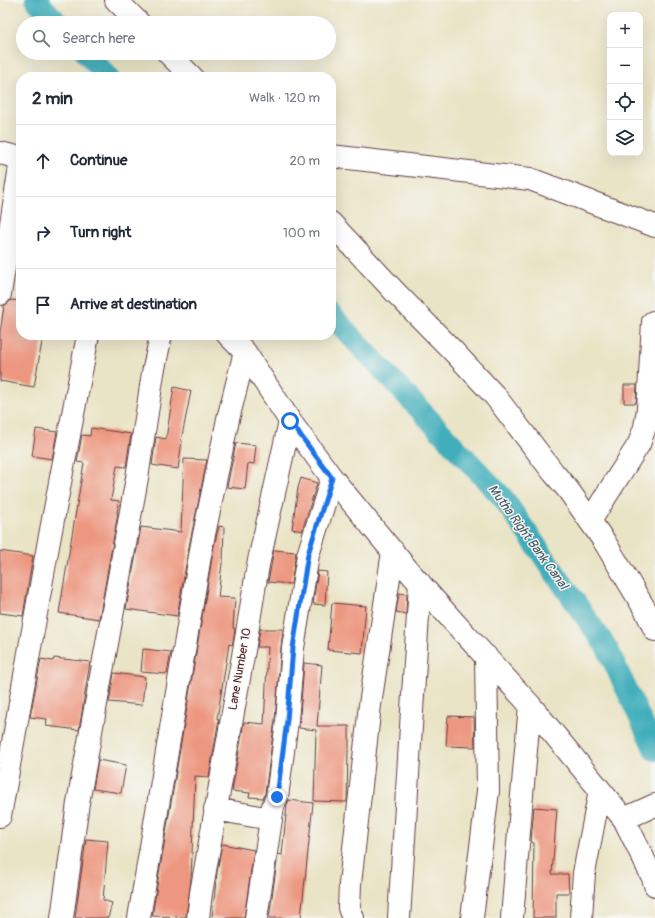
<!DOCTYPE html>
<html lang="en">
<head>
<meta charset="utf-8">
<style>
  :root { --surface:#fff; --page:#f6f6f7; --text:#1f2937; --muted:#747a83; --line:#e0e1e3 }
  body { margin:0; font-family:Pangolin,sans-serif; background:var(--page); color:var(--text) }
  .controls { position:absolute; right:12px; top:12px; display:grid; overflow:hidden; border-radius:8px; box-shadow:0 4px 16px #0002 }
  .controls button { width:36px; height:36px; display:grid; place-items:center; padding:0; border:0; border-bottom:1px solid var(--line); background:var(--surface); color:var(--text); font:20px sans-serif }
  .stop { position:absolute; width:12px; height:12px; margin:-9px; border:3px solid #1a73e8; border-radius:50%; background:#fff }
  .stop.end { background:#1a73e8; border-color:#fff; box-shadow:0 1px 4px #0008 }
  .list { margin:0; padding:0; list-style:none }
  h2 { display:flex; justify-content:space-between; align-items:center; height:52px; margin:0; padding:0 16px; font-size:17px }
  h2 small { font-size:13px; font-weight:400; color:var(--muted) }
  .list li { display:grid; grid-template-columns:26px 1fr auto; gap:12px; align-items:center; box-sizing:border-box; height:72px; padding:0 16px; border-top:1px solid var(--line) }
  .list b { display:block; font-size:15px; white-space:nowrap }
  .list em { font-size:13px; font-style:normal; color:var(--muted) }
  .icon { flex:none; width:22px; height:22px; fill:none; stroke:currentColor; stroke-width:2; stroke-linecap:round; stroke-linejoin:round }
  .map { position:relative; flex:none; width:655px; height:918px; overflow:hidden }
  .search { position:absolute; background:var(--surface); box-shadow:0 4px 16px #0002; left:16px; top:16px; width:320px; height:44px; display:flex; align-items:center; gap:10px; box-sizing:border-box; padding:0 14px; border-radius:22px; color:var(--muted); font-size:15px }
  .panel { position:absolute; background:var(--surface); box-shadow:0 4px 16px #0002; left:16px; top:72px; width:320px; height:268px; border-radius:16px }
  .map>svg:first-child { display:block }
</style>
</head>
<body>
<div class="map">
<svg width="655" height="918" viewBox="0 0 655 918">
  <rect width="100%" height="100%" fill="#f6f6f2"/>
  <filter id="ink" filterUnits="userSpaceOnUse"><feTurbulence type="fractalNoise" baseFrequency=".025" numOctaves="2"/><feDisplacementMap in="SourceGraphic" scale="8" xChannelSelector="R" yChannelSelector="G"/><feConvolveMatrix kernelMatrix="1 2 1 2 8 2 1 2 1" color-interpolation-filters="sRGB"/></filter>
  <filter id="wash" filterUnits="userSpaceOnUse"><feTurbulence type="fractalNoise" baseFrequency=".012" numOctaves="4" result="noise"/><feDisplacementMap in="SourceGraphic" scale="16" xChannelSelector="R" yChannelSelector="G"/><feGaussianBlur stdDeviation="0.9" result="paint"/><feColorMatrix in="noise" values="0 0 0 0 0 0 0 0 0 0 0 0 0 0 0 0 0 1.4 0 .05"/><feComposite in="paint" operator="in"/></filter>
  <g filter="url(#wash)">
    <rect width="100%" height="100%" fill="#eae4c6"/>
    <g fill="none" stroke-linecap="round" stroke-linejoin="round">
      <!-- canal -->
      <path stroke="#3faebb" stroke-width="22" d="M36,0L58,23
        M86,53L108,77
        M331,315L503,498L607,648L655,750"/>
    </g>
    <g id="blocks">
      <!-- building -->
      <path fill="#ed9780" d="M11,300L21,301V313L18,332L21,333V335H34L43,336L34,387L0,381V333L4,306L9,302Z
        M624,385H637L636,403H624Z
        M174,387L191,391L181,441H182L178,469L152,465L156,437L166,439Z
        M91,428L131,434L126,467L117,466L111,500L119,501L117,513H118L99,619L59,613L84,463L77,462L82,435L90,436Z
        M36,429L57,432L52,459L32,456Z
        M236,443L256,445L254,464L248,463L245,489L227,487Z
        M184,459L207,460L190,542L177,616L126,609L141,527L181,532Z
        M301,478L317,483L302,531L292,529L298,488Z
        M219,526L224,527L223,563H222L218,597L235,598L233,628L235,629L234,637L232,645L229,644L217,719H219L209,777L195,776L191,880L186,917L152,916L214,546Z
        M274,550L296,552L291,584L268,582Z
        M0,551L33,556L23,616L0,613Z
        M318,571L327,572L325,605L313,604Z
        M399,593L407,594L406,614L396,612Z
        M332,603L366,606L362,653L328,650Z
        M260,629H283L281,647L275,720L265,794L263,798L249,797L250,793L232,791L244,722L264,724L268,647H257Z
        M143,649L171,652L167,674L141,672Z
        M54,658L90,662L79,730L46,726L47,719L30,717L41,659L53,661Z
        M304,663L322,665L317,726H349V750H348L347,802L314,801L316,730L299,728Z
        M114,673L145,677L142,705L109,702Z
        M448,716L474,717L475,747L446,746Z
        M98,760L126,765L121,793L93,789Z
        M289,800L313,803L301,918H269L278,854L282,855L287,805Z
        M534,807L557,809L552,874H568L569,893H556V918H533L534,843L531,842Z
        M86,839L108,841L103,900L112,903L108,918H75Z
        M222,844L254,850L244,918H212L217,872Z"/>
    </g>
  </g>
  <g filter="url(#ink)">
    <use href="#blocks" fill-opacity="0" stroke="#623d42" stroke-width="1"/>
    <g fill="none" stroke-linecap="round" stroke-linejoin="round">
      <defs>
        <path id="minor" d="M116,0L139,23
          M168,53L192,77
          M0,153L21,158
          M331,156L530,179L655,226
          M331,223L396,293L454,352L495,396L553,472L569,491L604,541L646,611L655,630
          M0,294L21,160
          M228,335L245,352L290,421L332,478L407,569L453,621L530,705L624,819L653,878L655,885
          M590,521L639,444L645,427L648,409L653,322
          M215,809L271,819
          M0,816L48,546L88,335
          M624,819L655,805
          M62,918L78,803L112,616L137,478L153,373L161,335
          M139,918L202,544L228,419L245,352
          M198,918L201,893L246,639L258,565L290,421
          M256,918L273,806L277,797L287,721L293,648L308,555L332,478
          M353,918L349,908L350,884L370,705L393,551
          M399,918L420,583
          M472,918L488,791L486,656
          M512,918L522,795L530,705
          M581,918L584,873L600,790"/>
      </defs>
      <!-- minor casing -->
      <use href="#minor" stroke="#623d42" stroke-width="24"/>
      <!-- minor -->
      <use href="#minor" stroke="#fff" stroke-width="22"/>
    </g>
  </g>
  <g fill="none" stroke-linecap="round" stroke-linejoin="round" filter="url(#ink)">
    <!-- route -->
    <path stroke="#1a73e8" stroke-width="5" d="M277,797L287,720L293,648L308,554L332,478L290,421"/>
  </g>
  <g text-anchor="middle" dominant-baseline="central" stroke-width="3" stroke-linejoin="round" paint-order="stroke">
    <!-- street labels -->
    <g font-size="12" fill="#4a1f2b" stroke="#f6f6f2">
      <text transform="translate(240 669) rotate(-80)">Lane Number 10</text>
    </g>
    <!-- water labels -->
    <g font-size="13" font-style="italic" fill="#465865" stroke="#f6f6f2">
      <text transform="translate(528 537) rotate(54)">Mutha Right Bank Canal</text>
    </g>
  </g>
</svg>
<div class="controls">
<button>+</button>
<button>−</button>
<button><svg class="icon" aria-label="locate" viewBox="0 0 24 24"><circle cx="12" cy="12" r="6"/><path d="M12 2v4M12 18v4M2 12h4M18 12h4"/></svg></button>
<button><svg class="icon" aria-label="layers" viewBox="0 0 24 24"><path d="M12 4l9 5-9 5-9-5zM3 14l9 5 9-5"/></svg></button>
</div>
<div class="stop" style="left:290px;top:421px"></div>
<div class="stop end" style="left:277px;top:797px"></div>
<div class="search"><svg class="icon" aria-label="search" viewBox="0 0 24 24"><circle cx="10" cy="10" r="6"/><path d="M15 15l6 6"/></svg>Search here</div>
<section class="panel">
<h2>2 min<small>Walk · 120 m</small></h2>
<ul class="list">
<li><svg class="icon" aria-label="ahead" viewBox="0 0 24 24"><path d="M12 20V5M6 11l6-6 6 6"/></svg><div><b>Continue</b></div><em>20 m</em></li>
<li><svg class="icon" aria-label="right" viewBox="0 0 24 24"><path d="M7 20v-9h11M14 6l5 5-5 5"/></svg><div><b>Turn right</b></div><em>100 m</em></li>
<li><svg class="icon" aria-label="arrive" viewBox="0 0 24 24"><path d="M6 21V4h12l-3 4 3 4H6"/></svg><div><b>Arrive at destination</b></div></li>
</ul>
</section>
</div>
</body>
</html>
